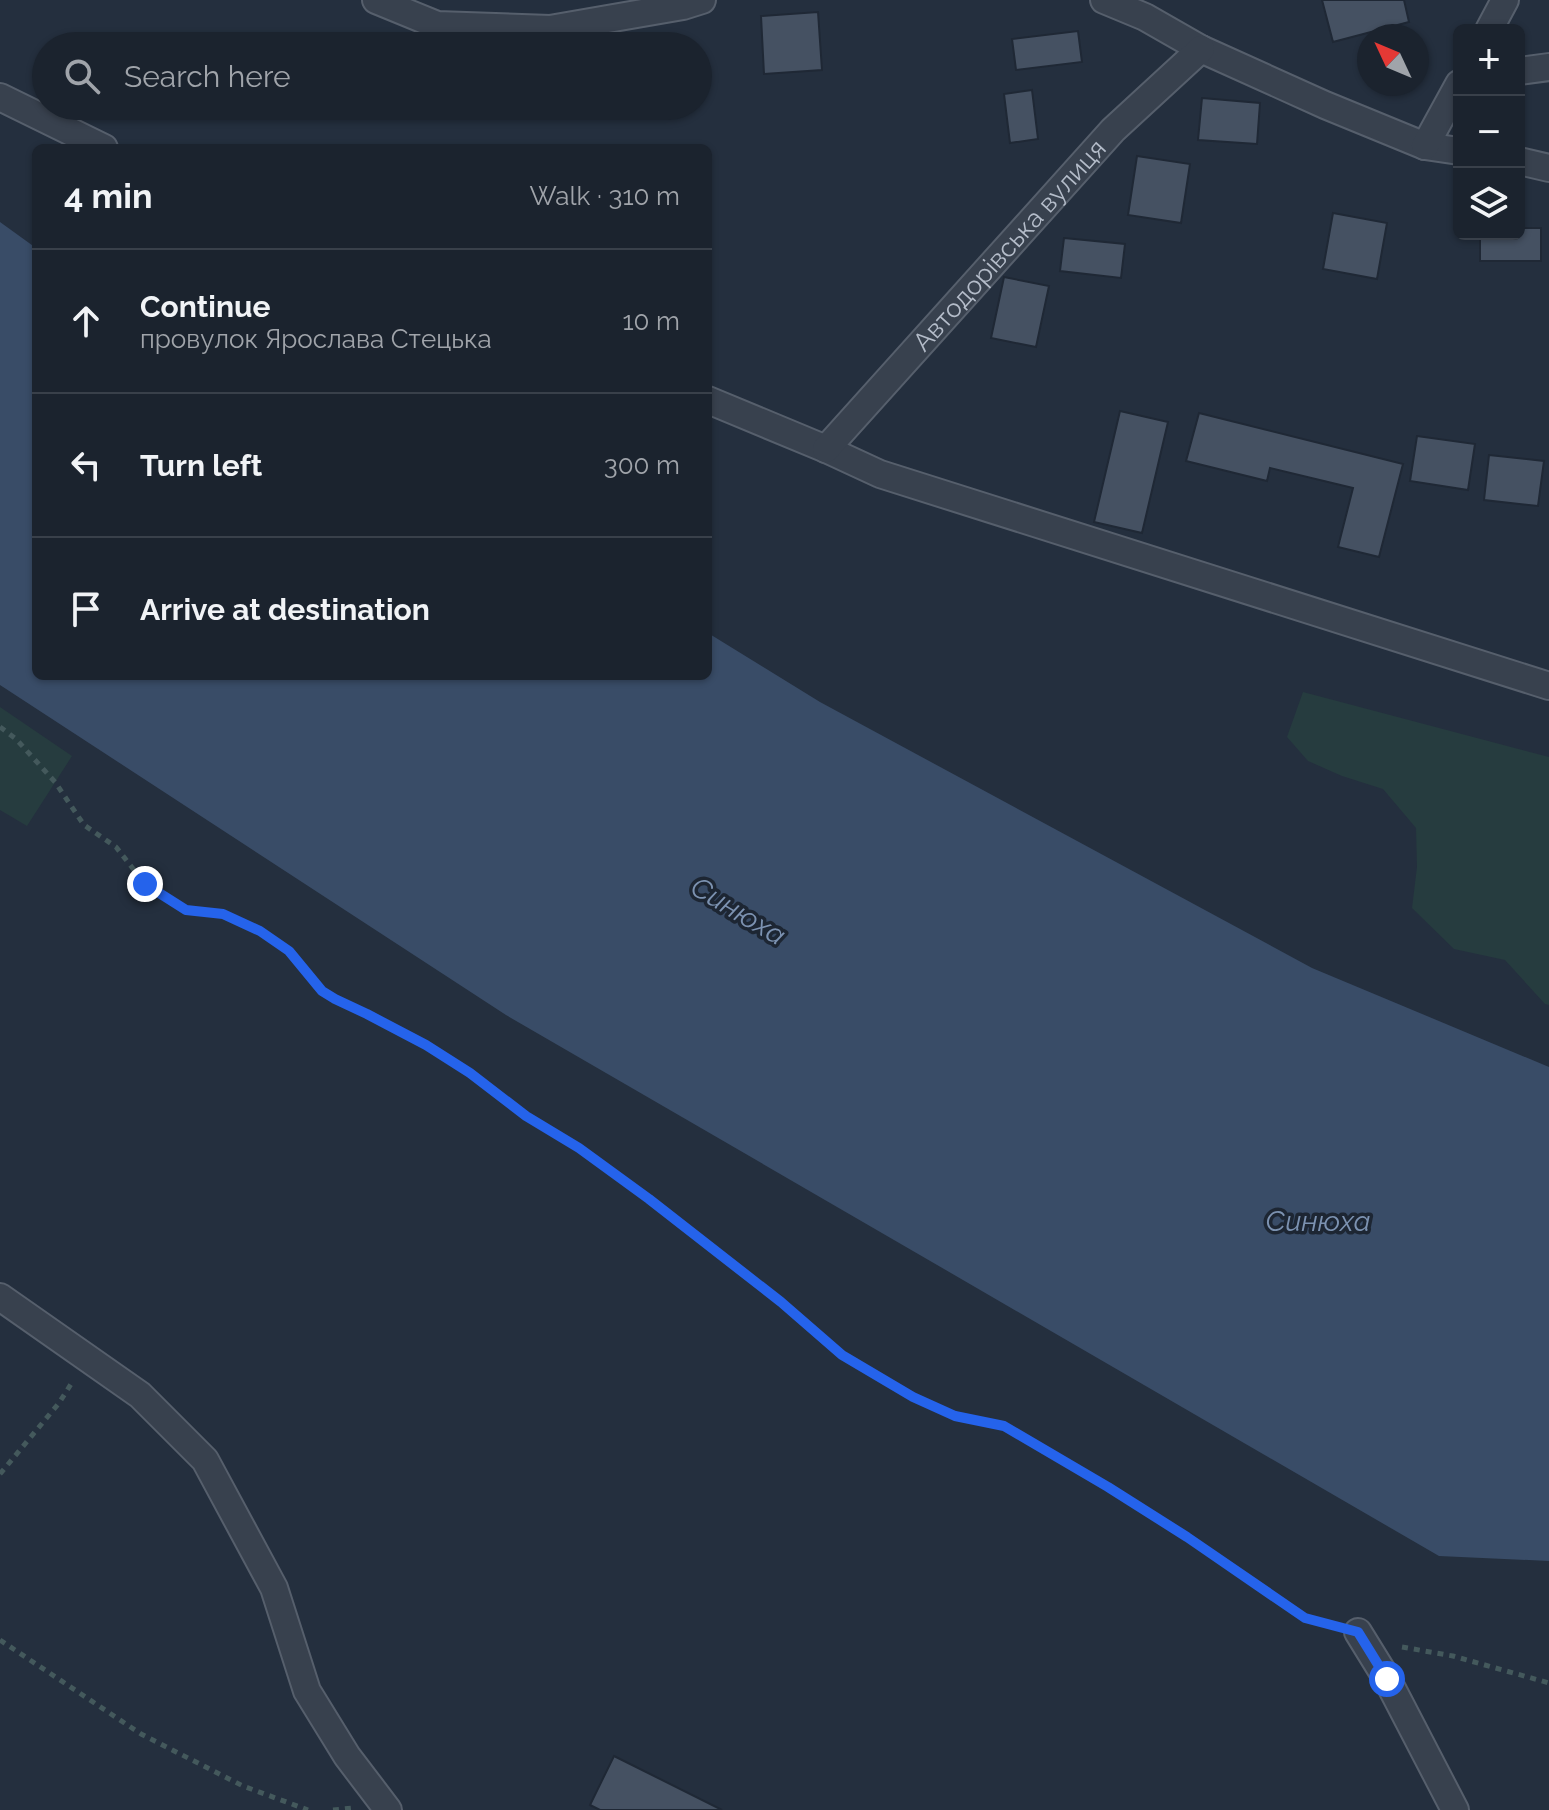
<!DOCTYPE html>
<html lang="en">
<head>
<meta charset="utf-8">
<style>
  :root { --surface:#1b232e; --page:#282f3a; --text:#f1f3f6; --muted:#a0a4aa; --line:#39404a }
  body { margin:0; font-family:Raleway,sans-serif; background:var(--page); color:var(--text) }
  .controls { position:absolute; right:24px; top:24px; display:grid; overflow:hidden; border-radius:12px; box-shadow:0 2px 6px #0004 }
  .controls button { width:72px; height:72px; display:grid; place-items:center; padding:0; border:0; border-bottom:2px solid var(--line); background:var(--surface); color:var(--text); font:40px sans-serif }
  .compass { position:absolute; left:1357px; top:24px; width:72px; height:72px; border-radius:50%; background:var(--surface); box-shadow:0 2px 6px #0004; rotate:314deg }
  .stop { position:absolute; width:24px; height:24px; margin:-18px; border:6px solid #2563eb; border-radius:50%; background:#fff }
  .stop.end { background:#2563eb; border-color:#fff; box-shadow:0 2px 8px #0008 }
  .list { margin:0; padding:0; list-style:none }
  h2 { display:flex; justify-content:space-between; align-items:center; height:104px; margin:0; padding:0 32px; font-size:34px }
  h2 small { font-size:26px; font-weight:400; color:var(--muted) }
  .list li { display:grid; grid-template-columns:52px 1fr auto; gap:24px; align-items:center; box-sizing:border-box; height:144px; padding:0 32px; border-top:2px solid var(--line) }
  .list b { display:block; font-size:30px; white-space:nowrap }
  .list p { margin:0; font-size:26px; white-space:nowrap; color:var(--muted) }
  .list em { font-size:26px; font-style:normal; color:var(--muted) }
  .icon { flex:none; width:44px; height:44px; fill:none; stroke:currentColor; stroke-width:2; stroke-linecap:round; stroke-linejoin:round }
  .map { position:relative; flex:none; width:1549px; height:1810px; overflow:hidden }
  .search { position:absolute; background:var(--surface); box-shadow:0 2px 6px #0004; left:32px; top:32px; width:680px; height:88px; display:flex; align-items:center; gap:20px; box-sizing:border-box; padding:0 28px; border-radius:44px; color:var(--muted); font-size:30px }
  .panel { position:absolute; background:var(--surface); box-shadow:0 2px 6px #0004; left:32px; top:144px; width:680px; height:536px; border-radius:12px }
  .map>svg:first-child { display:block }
</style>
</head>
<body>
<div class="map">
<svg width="1549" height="1810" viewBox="0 0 1549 1810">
  <rect width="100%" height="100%" fill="#242f3e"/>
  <!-- green -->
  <path fill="#263c3f" d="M1303,692L1549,757V1005L1545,1004L1505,960L1454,949L1412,908L1417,867L1416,828L1383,789L1342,776L1308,761L1287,737Z
    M0,707L72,756L27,826L0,810Z"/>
  <!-- water -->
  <path fill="#394c67" d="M0,222L36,248V676H708V633L820,702L1312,968L1549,1067V1561L1439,1556L506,1015L0,685Z"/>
  <!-- building -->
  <path fill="#455162" stroke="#1f2835" stroke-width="2" d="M1322,0H1404L1409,22L1333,42Z
    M818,12L822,70L764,74L761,16Z
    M1078,31L1082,62L1016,70L1012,39Z
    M1032,90L1038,139L1010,143L1004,94Z
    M1202,98L1260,103L1257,144L1198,140Z
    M1137,156L1190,164L1181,223L1128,215Z
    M1333,213L1387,223L1377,279L1323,269Z
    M1519,228H1541V261H1480V234H1519Z
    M1064,238L1125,244L1121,278L1060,271Z
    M1004,277L1049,286L1036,347L991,338Z
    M1120,411L1168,422L1142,533L1094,522Z
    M1199,413L1403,464L1379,557L1338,547L1353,488L1270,468L1267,481L1186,461Z
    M1417,436L1475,444L1468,490L1410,481Z
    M1489,455L1544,461L1538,506L1484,500Z
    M614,1756L722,1810H600L590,1805Z"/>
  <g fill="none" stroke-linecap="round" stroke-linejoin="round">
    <defs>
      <g id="street">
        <path d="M376,0L437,25L550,29L683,6L702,0"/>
        <path d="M1104,0L1145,17L1201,49L1325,105L1425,146L1459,151"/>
        <path d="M1489,30L1505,0"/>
        <path d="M1519,71L1549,67"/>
        <path d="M0,97L104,148"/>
        <path d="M1425,146L1459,84"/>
        <path d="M1519,161L1549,168"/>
        <path d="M708,400L826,449L880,474L1549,686"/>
        <path id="s1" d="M826,449L1113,130L1201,49"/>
        <path d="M0,1297L140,1395L205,1460L274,1588L307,1691L347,1756L388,1810"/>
        <path d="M1358,1632L1387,1679L1455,1810"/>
      </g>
    </defs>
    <!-- street casing -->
    <use href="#street" stroke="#565f6c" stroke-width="30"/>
    <!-- path -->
    <path stroke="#44595c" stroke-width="5" stroke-dasharray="6 6" stroke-linecap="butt" d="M0,727L16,739L55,782L84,825L116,847L145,884L186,910L223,914L260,931L289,951L322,991L426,1045L470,1073L526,1116L579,1148L781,1302L842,1355L913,1397L955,1416L1004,1426L1108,1487L1187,1537L1305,1618L1332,1625
      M0,1474L59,1403L73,1381
      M0,1640L141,1734L243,1786L308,1810
      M1402,1647L1453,1656L1549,1683
      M333,1810L352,1808"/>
    <!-- street -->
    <use href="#street" stroke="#38414e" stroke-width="26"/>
  </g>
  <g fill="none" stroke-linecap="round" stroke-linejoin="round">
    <!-- route -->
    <path stroke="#2563eb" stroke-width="10" d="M145,884L186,910L223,914L260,931L289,951L322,991L335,999L367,1014L426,1045L470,1073L526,1116L579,1148L649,1199L781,1302L842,1355L913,1397L955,1416L1004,1426L1108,1487L1187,1537L1305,1618L1358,1632L1387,1679"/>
  </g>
  <g text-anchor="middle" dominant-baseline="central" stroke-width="7" stroke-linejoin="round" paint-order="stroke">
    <!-- street labels -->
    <g font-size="26" fill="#b4bcc9" stroke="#1d2633">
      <text stroke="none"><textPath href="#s1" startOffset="274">Автодорівська вулиця</textPath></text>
    </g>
    <!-- water labels -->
    <g font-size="28" font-style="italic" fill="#7c92b1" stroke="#1d2633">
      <text transform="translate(738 911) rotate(31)">Синюха</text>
      <text x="1318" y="1221">Синюха</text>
    </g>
  </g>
</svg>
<div class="controls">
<button>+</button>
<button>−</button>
<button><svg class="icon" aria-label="layers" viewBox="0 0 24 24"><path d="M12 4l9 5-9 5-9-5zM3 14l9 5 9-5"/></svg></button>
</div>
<svg class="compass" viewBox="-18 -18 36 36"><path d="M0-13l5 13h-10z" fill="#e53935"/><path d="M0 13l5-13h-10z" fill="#a0a4aa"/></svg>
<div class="stop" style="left:1387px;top:1679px"></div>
<div class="stop end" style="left:145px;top:884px"></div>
<div class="search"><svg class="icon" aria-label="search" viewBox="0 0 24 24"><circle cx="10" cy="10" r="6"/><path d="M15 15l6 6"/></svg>Search here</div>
<section class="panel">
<h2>4 min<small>Walk · 310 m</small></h2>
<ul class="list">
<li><svg class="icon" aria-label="ahead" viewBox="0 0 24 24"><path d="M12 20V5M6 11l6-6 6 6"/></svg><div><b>Continue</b><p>провулок Ярослава Стецька</p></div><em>10 m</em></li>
<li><svg class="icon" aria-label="left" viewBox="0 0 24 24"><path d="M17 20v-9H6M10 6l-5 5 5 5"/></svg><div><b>Turn left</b></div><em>300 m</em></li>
<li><svg class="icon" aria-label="arrive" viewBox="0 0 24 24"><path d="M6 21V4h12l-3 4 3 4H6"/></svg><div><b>Arrive at destination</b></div></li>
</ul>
</section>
</div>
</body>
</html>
